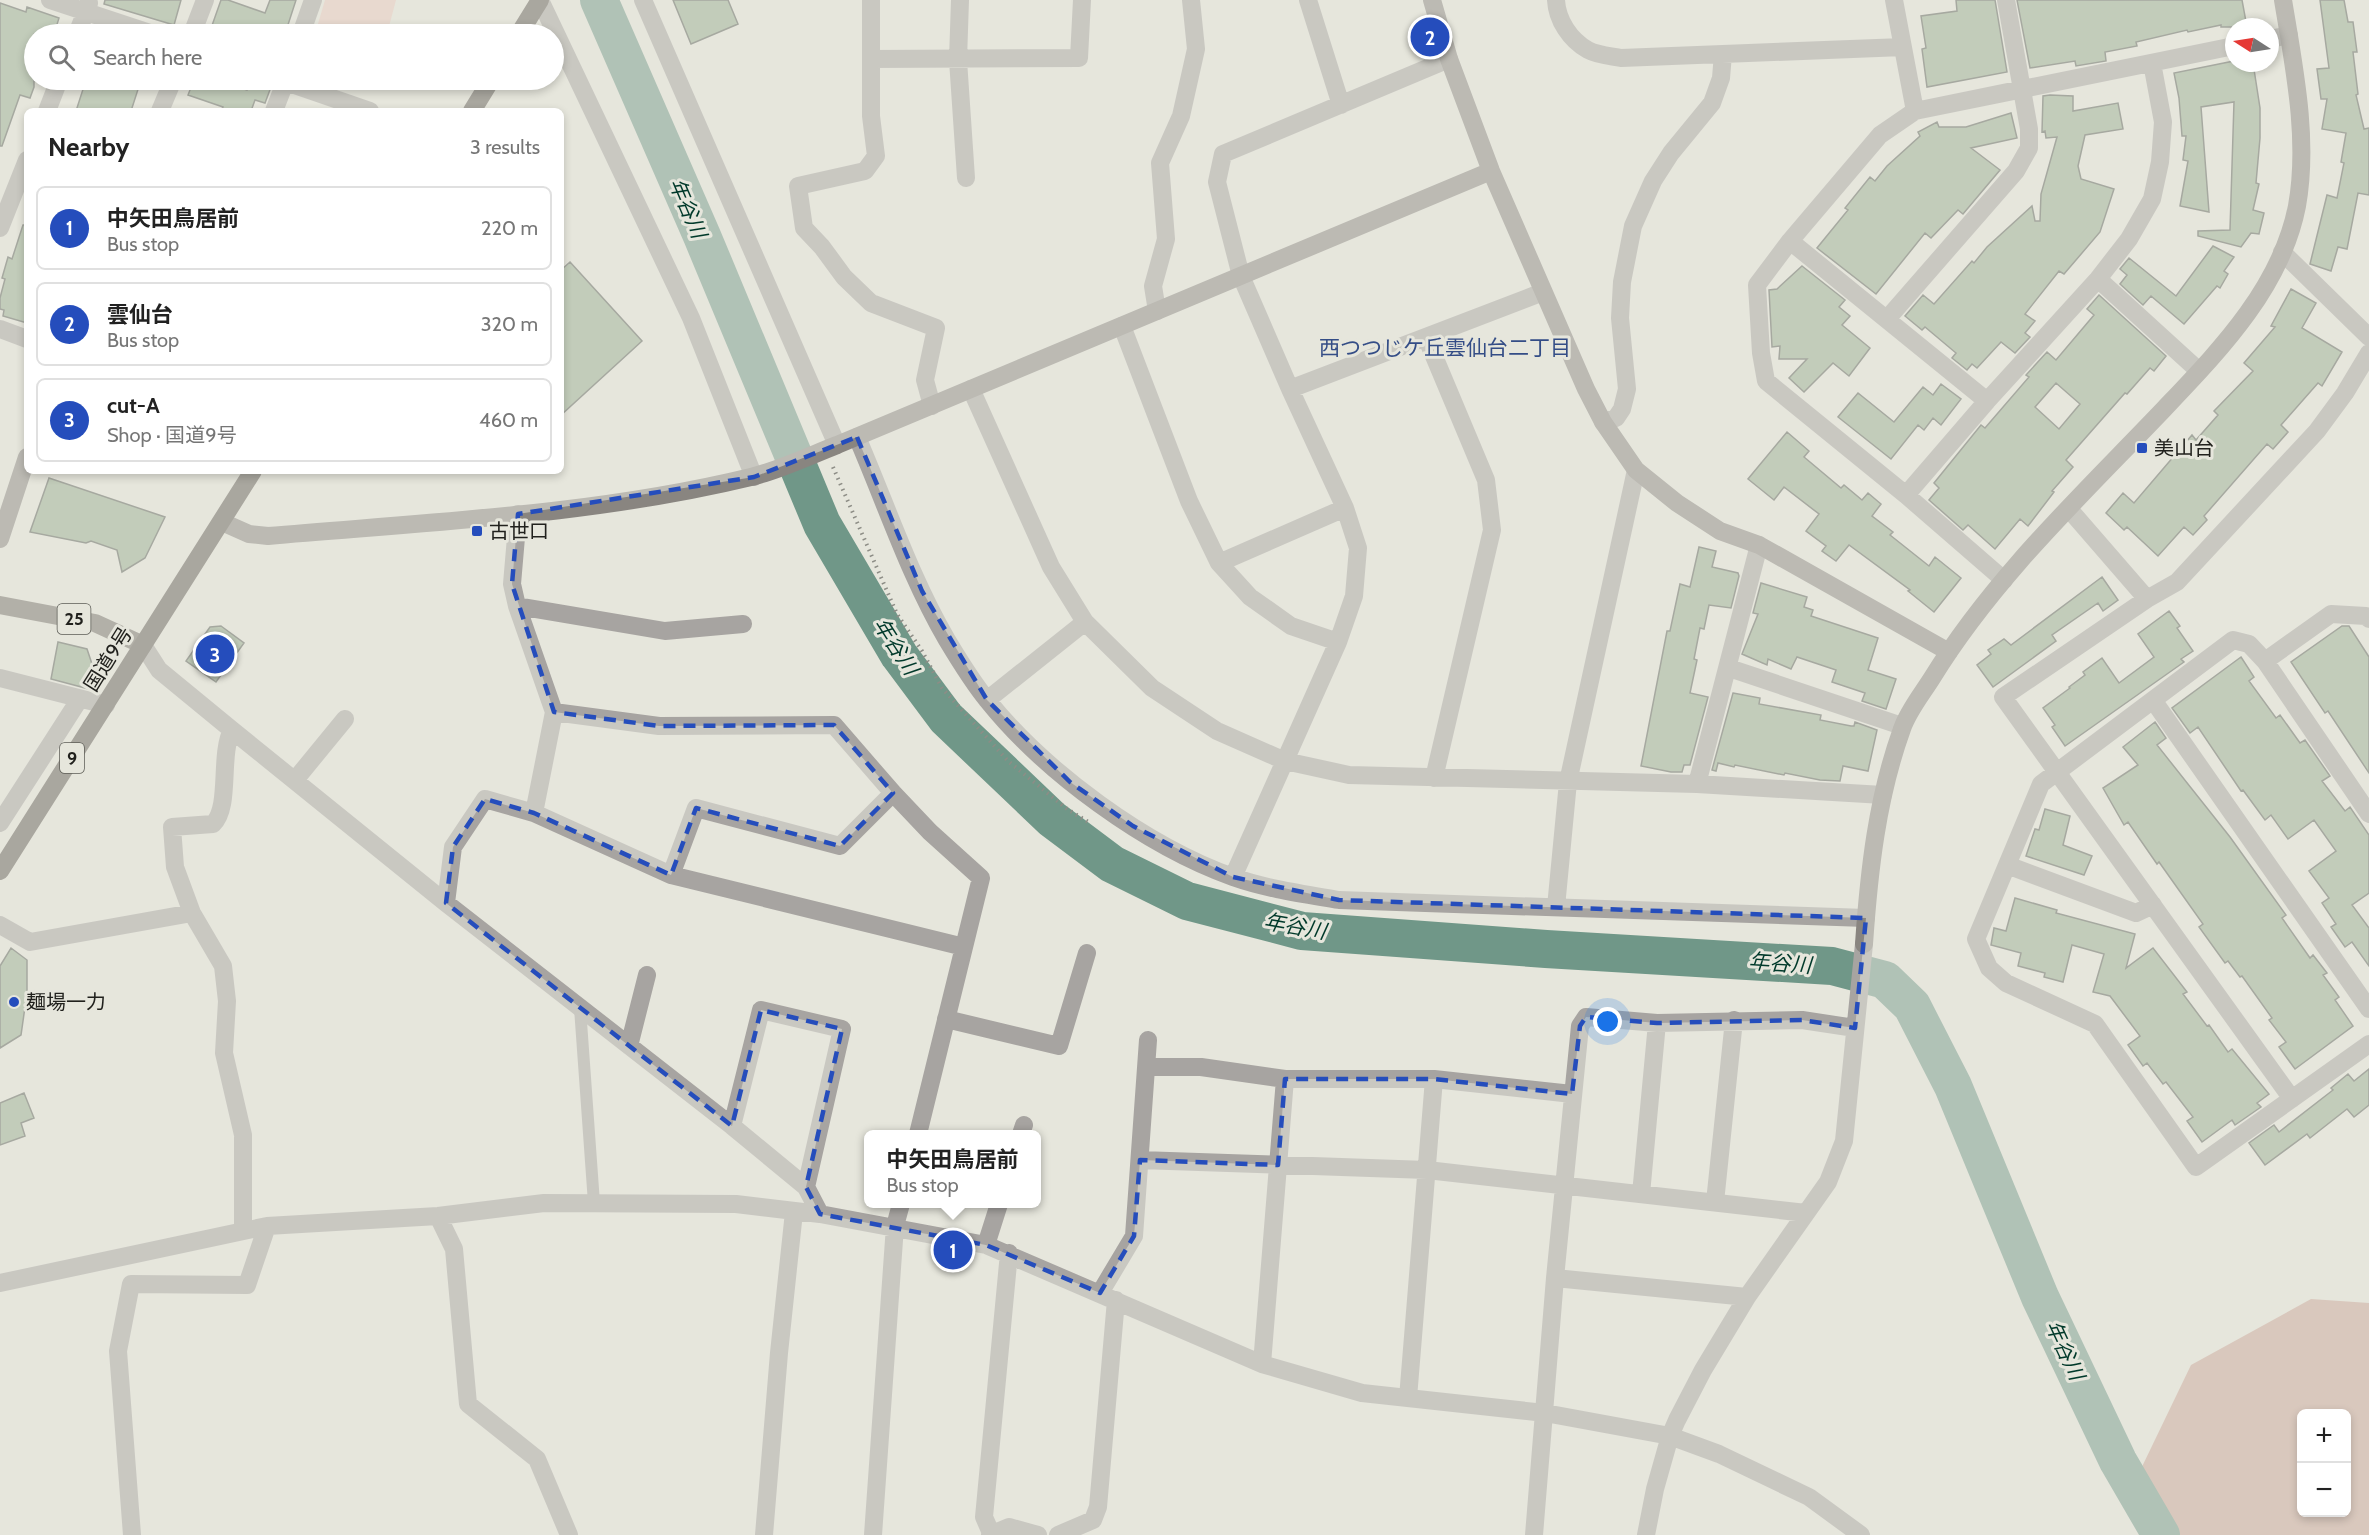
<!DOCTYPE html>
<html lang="en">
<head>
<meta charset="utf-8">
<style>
  :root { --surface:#fff; --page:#f6f6f6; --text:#222; --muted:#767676; --line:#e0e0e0; --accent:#254dbc }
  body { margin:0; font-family:Cabin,"Noto Sans JP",sans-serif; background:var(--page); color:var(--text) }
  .controls { position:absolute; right:18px; bottom:18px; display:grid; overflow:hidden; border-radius:9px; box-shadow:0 3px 9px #0003 }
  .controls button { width:54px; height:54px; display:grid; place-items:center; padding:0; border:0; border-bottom:2px solid var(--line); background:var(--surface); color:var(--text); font:30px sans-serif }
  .compass { position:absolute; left:2225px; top:18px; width:54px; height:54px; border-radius:50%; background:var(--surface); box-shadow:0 3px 9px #0003; rotate:282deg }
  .you { position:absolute; left:1608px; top:1022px; width:21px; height:21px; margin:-15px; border:4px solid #fff; border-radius:50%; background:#1a73e8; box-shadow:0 0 0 9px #1a73e833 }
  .badge { display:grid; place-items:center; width:39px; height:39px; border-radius:50%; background:var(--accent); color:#fff; font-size:20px; font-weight:700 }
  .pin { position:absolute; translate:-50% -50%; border:3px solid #fff; box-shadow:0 2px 6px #0006 }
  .popup { position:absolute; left:864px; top:1130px; width:177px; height:78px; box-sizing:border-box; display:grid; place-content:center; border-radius:9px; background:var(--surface); filter:drop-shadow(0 2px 4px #0005); font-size:20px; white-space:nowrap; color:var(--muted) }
  .popup b { font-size:22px; color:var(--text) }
  .popup::after { content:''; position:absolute; left:50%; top:100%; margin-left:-12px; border:12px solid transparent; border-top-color:var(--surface) }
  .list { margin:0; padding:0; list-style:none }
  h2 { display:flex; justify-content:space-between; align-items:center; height:78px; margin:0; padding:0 24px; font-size:26px }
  h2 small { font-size:20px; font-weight:400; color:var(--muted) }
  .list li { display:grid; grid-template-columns:39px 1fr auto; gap:18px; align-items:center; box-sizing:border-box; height:84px; margin:0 12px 12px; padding:0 12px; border:2px solid var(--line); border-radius:9px }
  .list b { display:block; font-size:22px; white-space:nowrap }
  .list p { margin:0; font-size:20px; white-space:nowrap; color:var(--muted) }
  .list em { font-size:20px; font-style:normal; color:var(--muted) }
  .icon { flex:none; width:33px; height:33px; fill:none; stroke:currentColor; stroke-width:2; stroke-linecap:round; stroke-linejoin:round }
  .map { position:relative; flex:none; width:2369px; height:1535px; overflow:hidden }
  .search { position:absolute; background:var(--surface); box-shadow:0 3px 9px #0003; left:24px; top:24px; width:540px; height:66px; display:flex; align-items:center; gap:15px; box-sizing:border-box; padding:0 21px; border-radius:33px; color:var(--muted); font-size:22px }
  .panel { position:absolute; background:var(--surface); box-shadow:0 3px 9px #0003; left:24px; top:108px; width:540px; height:366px; border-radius:9px }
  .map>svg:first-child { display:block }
</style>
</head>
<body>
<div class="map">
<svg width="2369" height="1535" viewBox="0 0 2369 1535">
  <rect width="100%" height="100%" fill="#e6e6dc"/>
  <!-- green -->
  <path fill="#eccabe" d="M325,0H396L387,34H315Z"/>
  <!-- forest -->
  <path fill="#cba597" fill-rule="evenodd" d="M2311,1299L2369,1303V1535H2146L2138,1475L2191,1365ZM2302,1414H2346V1512H2302Z"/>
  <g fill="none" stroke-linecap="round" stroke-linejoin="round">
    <!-- river -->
    <path stroke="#709788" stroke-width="38" d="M599,0L702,236L822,524L899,655L946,718L1052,819L1112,864L1187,901L1302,931L1546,949L1832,966L1885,980L1912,1006L1953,1086L2040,1297L2118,1461L2161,1535"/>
  </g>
  <!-- building -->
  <path fill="#98ae90" stroke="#5a5f58" stroke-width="1.5" fill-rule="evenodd" d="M105,0H181L174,25L104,4Z
    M221,0H228L265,13L270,0H296L285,34H209Z
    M673,0H728L738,24L691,44Z
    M1956,0H1995L2007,72L1927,87L1922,49L1926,48L1921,16L1957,11Z
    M2017,0H2242L2247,27H2221V25L2188,32L2187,30L2136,42L2137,46L2105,52L2106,61L2076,66L2075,61L2030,68Z
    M2320,0H2344L2348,22H2353L2357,52H2353L2358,94L2356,95L2364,129L2369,128V195L2358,193L2347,249L2338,247L2331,271L2310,264L2327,195L2337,198L2344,163L2341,162L2346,133L2322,129L2327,99H2321L2317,69L2329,68Z
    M0,3L26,12L27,7L59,18L54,34H34V87L30,98L20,95L2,146H0Z
    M2234,61V63H2253L2260,108V138L2256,183L2259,184L2253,210L2264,213L2259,234L2251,233L2241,247L2198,236V231L2230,230L2234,102L2201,107L2209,212L2180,206L2188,161L2183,160L2186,136H2182L2179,98L2174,73Z
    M86,80H141L131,111H76Z
    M194,80H215L247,90L250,80L271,87L265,103L255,100L251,111H221L223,107L188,95Z
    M2050,95L2073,96V111L2118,103L2123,129L2085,135L2078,166L2081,179L2114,189L2100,232L2064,274L2059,271L2025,314L2035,321L2025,333L2030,337L2015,353L2001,342L1977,368L1972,364L1967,370L1952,358L1956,353L1925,327L1922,330L1905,316L1923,295L1934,304L1972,261L1974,263L1987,247L2032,206L2035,221H2040L2041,194L2057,137L2046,138L2045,131L2042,132L2043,96Z
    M2011,113L2017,138L1971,148L2000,170L1963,214L1958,210L1931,238L1925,233L1876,294L1817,248L1848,210L1845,208L1870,177L1875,181L1887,166L1920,136L1918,132L1937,122L1939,127H1966Z
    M23,225H27V323L3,316L4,310L0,309V298L5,279L2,278L8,257L12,259Z
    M2213,246L2234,257L2224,271L2228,274L2220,288L2217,286L2184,324L2151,296L2143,305L2120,284L2127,275L2120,269L2129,258L2176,296Z
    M570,262L642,341L561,415V270Z
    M1802,266L1845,300L1839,307L1850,316L1842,325L1870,348L1849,376L1833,363L1804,392L1789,378L1807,359H1779L1780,346L1772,347L1769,290L1777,289Z
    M2291,289L2316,303L2302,328L2342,352L2322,386L2318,383L2281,425L2288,432L2273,449L2267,444L2204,516L2207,520L2193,535L2184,527L2158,556L2127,527L2124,530L2106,513L2123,493L2134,503L2192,435L2196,440L2218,415L2214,411L2253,371L2244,363L2275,327L2271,326Z
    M2099,295L2166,356L2154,371L2150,368L2127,394L2125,393L2066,460L2073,467L2052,491L2054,492L2028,526L2020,519L1995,549L1968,525L1963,530L1929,500L1939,488L1934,483L1981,425L1985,428L2029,377L2026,375L2047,352L2056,360L2094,315L2087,309ZM2056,383L2080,404L2059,429L2035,407Z
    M1941,384L1961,399L1941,425L1933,418L1924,430L1918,425L1891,459L1838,417L1858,393L1894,422L1923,387L1933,395Z
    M1787,432L1809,451L1804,457L1841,488L1844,485L1862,500L1868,493L1881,504L1872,516L1893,532L1890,535L1929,566L1935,557L1961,578L1934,612L1908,591L1910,590L1849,545L1836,561L1822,551L1826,546L1806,531L1819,514L1784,487L1774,500L1748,479Z
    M49,478L165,517L145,558L122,572L117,550L91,541L86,543L30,532Z
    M1699,547L1716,551L1712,567L1738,573L1739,576L1731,608L1709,605L1704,629L1700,628L1694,659L1697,660L1690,693L1708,697L1690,765H1684L1682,772H1671L1641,766L1667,631H1670L1680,584L1690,587Z
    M2102,577L2118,600L2103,611L2098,603L2052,635L2056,641L1993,687L1977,665L1991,654L1988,650L2004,639L2011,645Z
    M1761,583L1807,597L1804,607L1813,610L1811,616L1878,638L1868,670L1896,679L1886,709L1862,701L1865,693L1832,682L1836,670L1797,657L1791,669L1768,659L1767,665L1742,654L1758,614L1753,613Z
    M2169,611L2180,626L2177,628L2193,651L2181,659L2184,662L2065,746L2052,727L2055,725L2043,708L2070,688L2069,687L2085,675L2083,672L2102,658L2119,683L2154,657L2138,634Z
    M221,626L244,643L216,682L186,661L210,627Z
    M2342,626H2349L2369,657V773L2328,711L2325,713L2291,662Z
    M58,642L87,649L95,673L89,689L51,679Z
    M2241,657L2254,677L2249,681L2276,718L2280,715L2300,743L2305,740L2330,776L2322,781L2345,811L2350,807L2369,835V893L2352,905L2369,928V966L2352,942L2345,947L2331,927L2336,924L2322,903L2329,898L2309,871L2336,851L2314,820L2288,839L2271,815L2265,820L2243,790L2241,791L2198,727L2190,733L2172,708Z
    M1733,693L1760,698L1759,704L1821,715L1820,720L1851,726H1854L1855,722L1877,730L1868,771L1843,766L1840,781L1820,780L1785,773L1784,775L1735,765L1734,767L1718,763L1716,771L1712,770Z
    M2155,722L2166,738L2157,745L2230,837L2286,915L2282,918L2310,958L2313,955L2327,973L2323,975L2339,997L2335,1000L2353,1026L2295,1069L2279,1047L2286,1042L2269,1020L2272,1018L2242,976L2240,977L2228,961L2225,963L2199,927L2203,924L2159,862L2157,864L2128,822L2124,825L2103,788L2138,765L2123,747Z
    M2045,809L2070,816L2063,845L2092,856L2084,875L2026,856L2035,829L2039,830Z
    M2015,898L2057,910L2056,913L2135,934L2126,968L2153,948L2187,992L2183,994L2207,1026L2209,1025L2228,1052L2232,1049L2269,1094L2257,1103L2261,1107L2235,1125L2232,1120L2202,1142L2187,1121L2193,1117L2166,1082L2163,1084L2147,1063L2143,1066L2128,1045L2140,1036L2110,996L2093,992L2104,954L2072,945L2063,982L2044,977L2045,973L2018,966L2021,953L1991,945L1994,928L2006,931Z
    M11,948L27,960V993L21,1035L0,1048V966Z
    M2369,1069V1105L2354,1117L2347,1109L2310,1138L2307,1134L2265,1165L2249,1143L2274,1125L2279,1132L2333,1090L2331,1088L2348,1074L2354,1081Z
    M24,1093L34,1118L21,1123L25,1136L0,1145V1103Z"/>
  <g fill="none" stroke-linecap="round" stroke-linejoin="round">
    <!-- path -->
    <path stroke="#8d8d86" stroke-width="4" stroke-dasharray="1.5 4.5" stroke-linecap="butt" d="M833,467L897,614L922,651L942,688L1008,761L1067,809L1090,823"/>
    <!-- lane -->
    <path stroke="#a7a4a1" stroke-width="12" d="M580,1008L594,1203"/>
    <!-- street -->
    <path stroke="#a7a4a1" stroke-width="18" d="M50,0L153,34
      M540,0L691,318L754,477
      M643,0L837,445
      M871,0V116L876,156L865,171L798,186L804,228L822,247L844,277L871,303L936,328L925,380L932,406
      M960,0L958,60L966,178
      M1308,0L1341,105
      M1556,0C1557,20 1570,40 1588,50C1597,55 1611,56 1621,58L1903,47
      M1894,0L1915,111
      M77,34L89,3
      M192,34L205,0
      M301,34L313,0
      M2270,39L2289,35
      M871,59L1079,58L1082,0
      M280,80L370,111
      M47,111L59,80
      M160,111L173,80
      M274,111L286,80
      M0,228L27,160
      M1790,241L1987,401
      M2282,252L2369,337
      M2098,279L2199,371
      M1157,311L1153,286L1166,239L1160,163L1181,116L1196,49L1191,0
      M1887,319L2016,171L2029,148V129L2006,0
      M1122,326L1189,501L1219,563L1250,597L1291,626L1338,642
      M0,329L27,339
      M1426,337L1486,480L1492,530L1434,778
      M971,389L1051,567L1085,622L1152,688L1217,731L1285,761L1349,775L1697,784L1883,795
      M1290,389L1543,292
      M1603,422L1616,418L1622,409L1627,389L1620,318L1622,282L1633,226L1653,181L1671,153L1712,103L1721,78L1723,54
      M857,437C886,504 910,577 947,640C959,660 973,683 988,701C1045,772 1146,846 1233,877C1267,889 1304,894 1339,900L1866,918
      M1906,495L1987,401L2098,279L2129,239L2152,199L2160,162L2163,122L2152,63
      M2069,509L2147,599
      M518,514L512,584L517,606L554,712L534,813
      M1219,563L1345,508
      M2004,580L1906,495L1766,381L1761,353L1757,285L1790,241L1880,135L1915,111L2234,46
      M517,606L665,631L743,624
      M143,645L159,670L232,730L446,903L732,1126L806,1187L820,1214
      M2265,661L2331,614L2366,616L2369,619
      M1729,668L1902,726
      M0,678L106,705
      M987,700L1085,622
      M2153,700L2369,1009
      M554,712L659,726L834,725L893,793L930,832L981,878L918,1134
      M232,730C219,755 231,807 213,824L172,827L175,867L192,913L223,966L227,1001L224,1053L243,1135V1230
      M295,780L345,719
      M1697,784L1759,545
      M2369,814L2265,661L2249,644L2233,640L2041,784L1976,939L1989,968L2006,983L2095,1024L2196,1167L2369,1044
      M0,823L79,700
      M2007,865L2136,913L2153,905
      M671,875L696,808L840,846L893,793
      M1233,877L1338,642L1354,596L1358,548L1345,508L1290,389L1241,276L1217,182L1223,154L1449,59
      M446,903L453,847L485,799L534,813L671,875L964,947
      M1556,907L1568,782L1636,470
      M0,925L30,942L192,913
      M946,1019L1059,1046L1087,953
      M629,1046L647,975
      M1147,1067H1201L1285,1079H1434L1572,1094
      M2292,1099L2003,697L2147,599L2177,582L2317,431L2345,393L2369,353
      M732,1126L761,1010L842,1029L806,1187
      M1021,1134L1024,1125
      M1140,1160L1427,1170L1806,1213
      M1641,1194L1657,1023
      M1715,1202L1734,1020
      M438,1216L454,1249L468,1404L537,1459L569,1535
      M986,1245L999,1204
      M1555,1278L1747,1297
      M0,1283L267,1226L438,1216L544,1203L736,1204L820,1214L986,1245L1262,1364L1362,1393L1545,1413L1670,1436L1719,1454L1809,1497L1861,1535
      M1100,1293L1134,1236L1148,1040
      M1262,1364L1285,1079
      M1408,1398L1434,1079
      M991,1533L984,1517L1009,1253
      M132,1535L118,1351L131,1284L247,1285L267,1226
      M764,1535L779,1353L794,1212
      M873,1535L895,1226L901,1204
      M990,1535L1009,1527L1038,1535
      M1058,1535L1093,1520L1098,1507L1116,1300
      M1534,1535L1555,1278L1580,1026L1586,1017L1657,1023L1802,1020L1855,1028
      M1646,1535L1655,1489L1670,1436L1677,1420L1703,1370L1747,1297L1828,1182L1844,1141L1864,944"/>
    <!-- secondary -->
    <path stroke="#898580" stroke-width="18" d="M1432,0L1449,59L1491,171L1586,389L1603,422L1636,470L1677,503L1720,531L1759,545L1949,652
      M222,522L249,534L268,536C429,522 594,515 751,477C780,470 809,456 837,445L1491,171
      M0,539L27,457
      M1864,944C1869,871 1877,798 1902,729C1908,711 1922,694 1932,678C1994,577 2083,494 2164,409C2219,351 2281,288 2297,206C2309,139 2294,67 2283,0"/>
    <!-- primary -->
    <path stroke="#746f68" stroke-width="18" d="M0,605L95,623L143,645"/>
    <!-- highway -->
    <path stroke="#615b54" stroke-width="18" d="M519,34L540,0
      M472,111L491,80
      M0,871L253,471"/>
  </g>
  <!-- marked area -->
  <path d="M0 0H2369V1535H0ZM857,437L922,591L987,700L1070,782L1133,826L1233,877L1339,900L1866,918L1855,1028L1802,1020L1657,1023L1586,1017L1580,1026L1572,1094L1434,1079H1285L1278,1165L1140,1160L1134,1236L1100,1293L986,1245L820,1214L806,1187L842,1029L761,1010L732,1126L446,903L453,847L485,799L534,813L671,875L696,808L840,846L893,793L834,725L659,726L554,712L512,584L518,514L754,477Z" fill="#e6e6dc" fill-opacity=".55" fill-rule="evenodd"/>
  <path fill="none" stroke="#254dbc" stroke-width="4.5" stroke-dasharray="12 8" stroke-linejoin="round" d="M857,437L922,591L987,700L1070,782L1133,826L1233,877L1339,900L1866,918L1855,1028L1802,1020L1657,1023L1586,1017L1580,1026L1572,1094L1434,1079H1285L1278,1165L1140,1160L1134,1236L1100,1293L986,1245L820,1214L806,1187L842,1029L761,1010L732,1126L446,903L453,847L485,799L534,813L671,875L696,808L840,846L893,793L834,725L659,726L554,712L512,584L518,514L754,477Z"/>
  <!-- markers -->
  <g fill="#254dbc" stroke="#e6e6dc" stroke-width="2">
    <rect x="2136" y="442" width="12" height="12" rx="3"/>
    <rect x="471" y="525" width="12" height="12" rx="3"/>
    <circle cx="14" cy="1002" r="6"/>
  </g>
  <g text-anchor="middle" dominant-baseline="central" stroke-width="6" stroke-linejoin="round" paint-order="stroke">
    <!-- shield labels -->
    <g fill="#e6e6dc" stroke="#5c5c56" stroke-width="1.5">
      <rect x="57.5" y="604" width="33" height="30" rx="4.5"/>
      <rect x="60" y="743" width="24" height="30" rx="4.5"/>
    </g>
    <g font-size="18" font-weight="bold" fill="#21211d">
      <text x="74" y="619">25</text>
      <text x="72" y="758">9</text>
    </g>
    <!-- poi labels -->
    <g font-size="20" fill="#21211d" stroke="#e6e6dc" text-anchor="start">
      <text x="2154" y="448">美山台</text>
      <text x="489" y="531">古世口</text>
      <text x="26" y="1002">麺場一力</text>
    </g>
    <!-- street labels -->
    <g font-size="20" fill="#21211d" stroke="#e6e6dc">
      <text transform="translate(108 659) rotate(-58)">国道9号</text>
    </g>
    <!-- water labels -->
    <g font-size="21" font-style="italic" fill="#00392a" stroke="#e6e6dc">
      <text transform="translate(688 208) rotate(67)">年谷川</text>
      <text transform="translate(896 646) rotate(57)">年谷川</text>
      <text transform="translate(1295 926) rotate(10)">年谷川</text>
      <text transform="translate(1780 963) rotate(4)">年谷川</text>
      <text transform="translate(2065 1350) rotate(65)">年谷川</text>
    </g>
    <!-- neighbourhood labels -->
    <g font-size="21" fill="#344d86" stroke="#e6e6dc">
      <text x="1445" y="347">西つつじケ丘雲仙台二丁目</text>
    </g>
  </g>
</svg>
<div class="controls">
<button>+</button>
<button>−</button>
</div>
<svg class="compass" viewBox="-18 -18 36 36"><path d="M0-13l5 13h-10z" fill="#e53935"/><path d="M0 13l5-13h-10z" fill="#767676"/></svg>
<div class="you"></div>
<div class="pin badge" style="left:953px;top:1250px">1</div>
<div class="popup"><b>中矢田鳥居前</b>Bus stop</div>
<div class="pin badge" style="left:1430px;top:37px">2</div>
<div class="pin badge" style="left:215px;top:654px">3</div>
<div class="search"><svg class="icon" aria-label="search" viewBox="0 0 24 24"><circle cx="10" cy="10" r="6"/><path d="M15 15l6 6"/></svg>Search here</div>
<section class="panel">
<h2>Nearby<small>3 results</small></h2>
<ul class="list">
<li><span class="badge">1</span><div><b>中矢田鳥居前</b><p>Bus stop</p></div><em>220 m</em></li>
<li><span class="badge">2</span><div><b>雲仙台</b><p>Bus stop</p></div><em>320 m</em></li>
<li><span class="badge">3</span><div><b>cut-A</b><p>Shop · 国道9号</p></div><em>460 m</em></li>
</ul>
</section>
</div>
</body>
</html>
